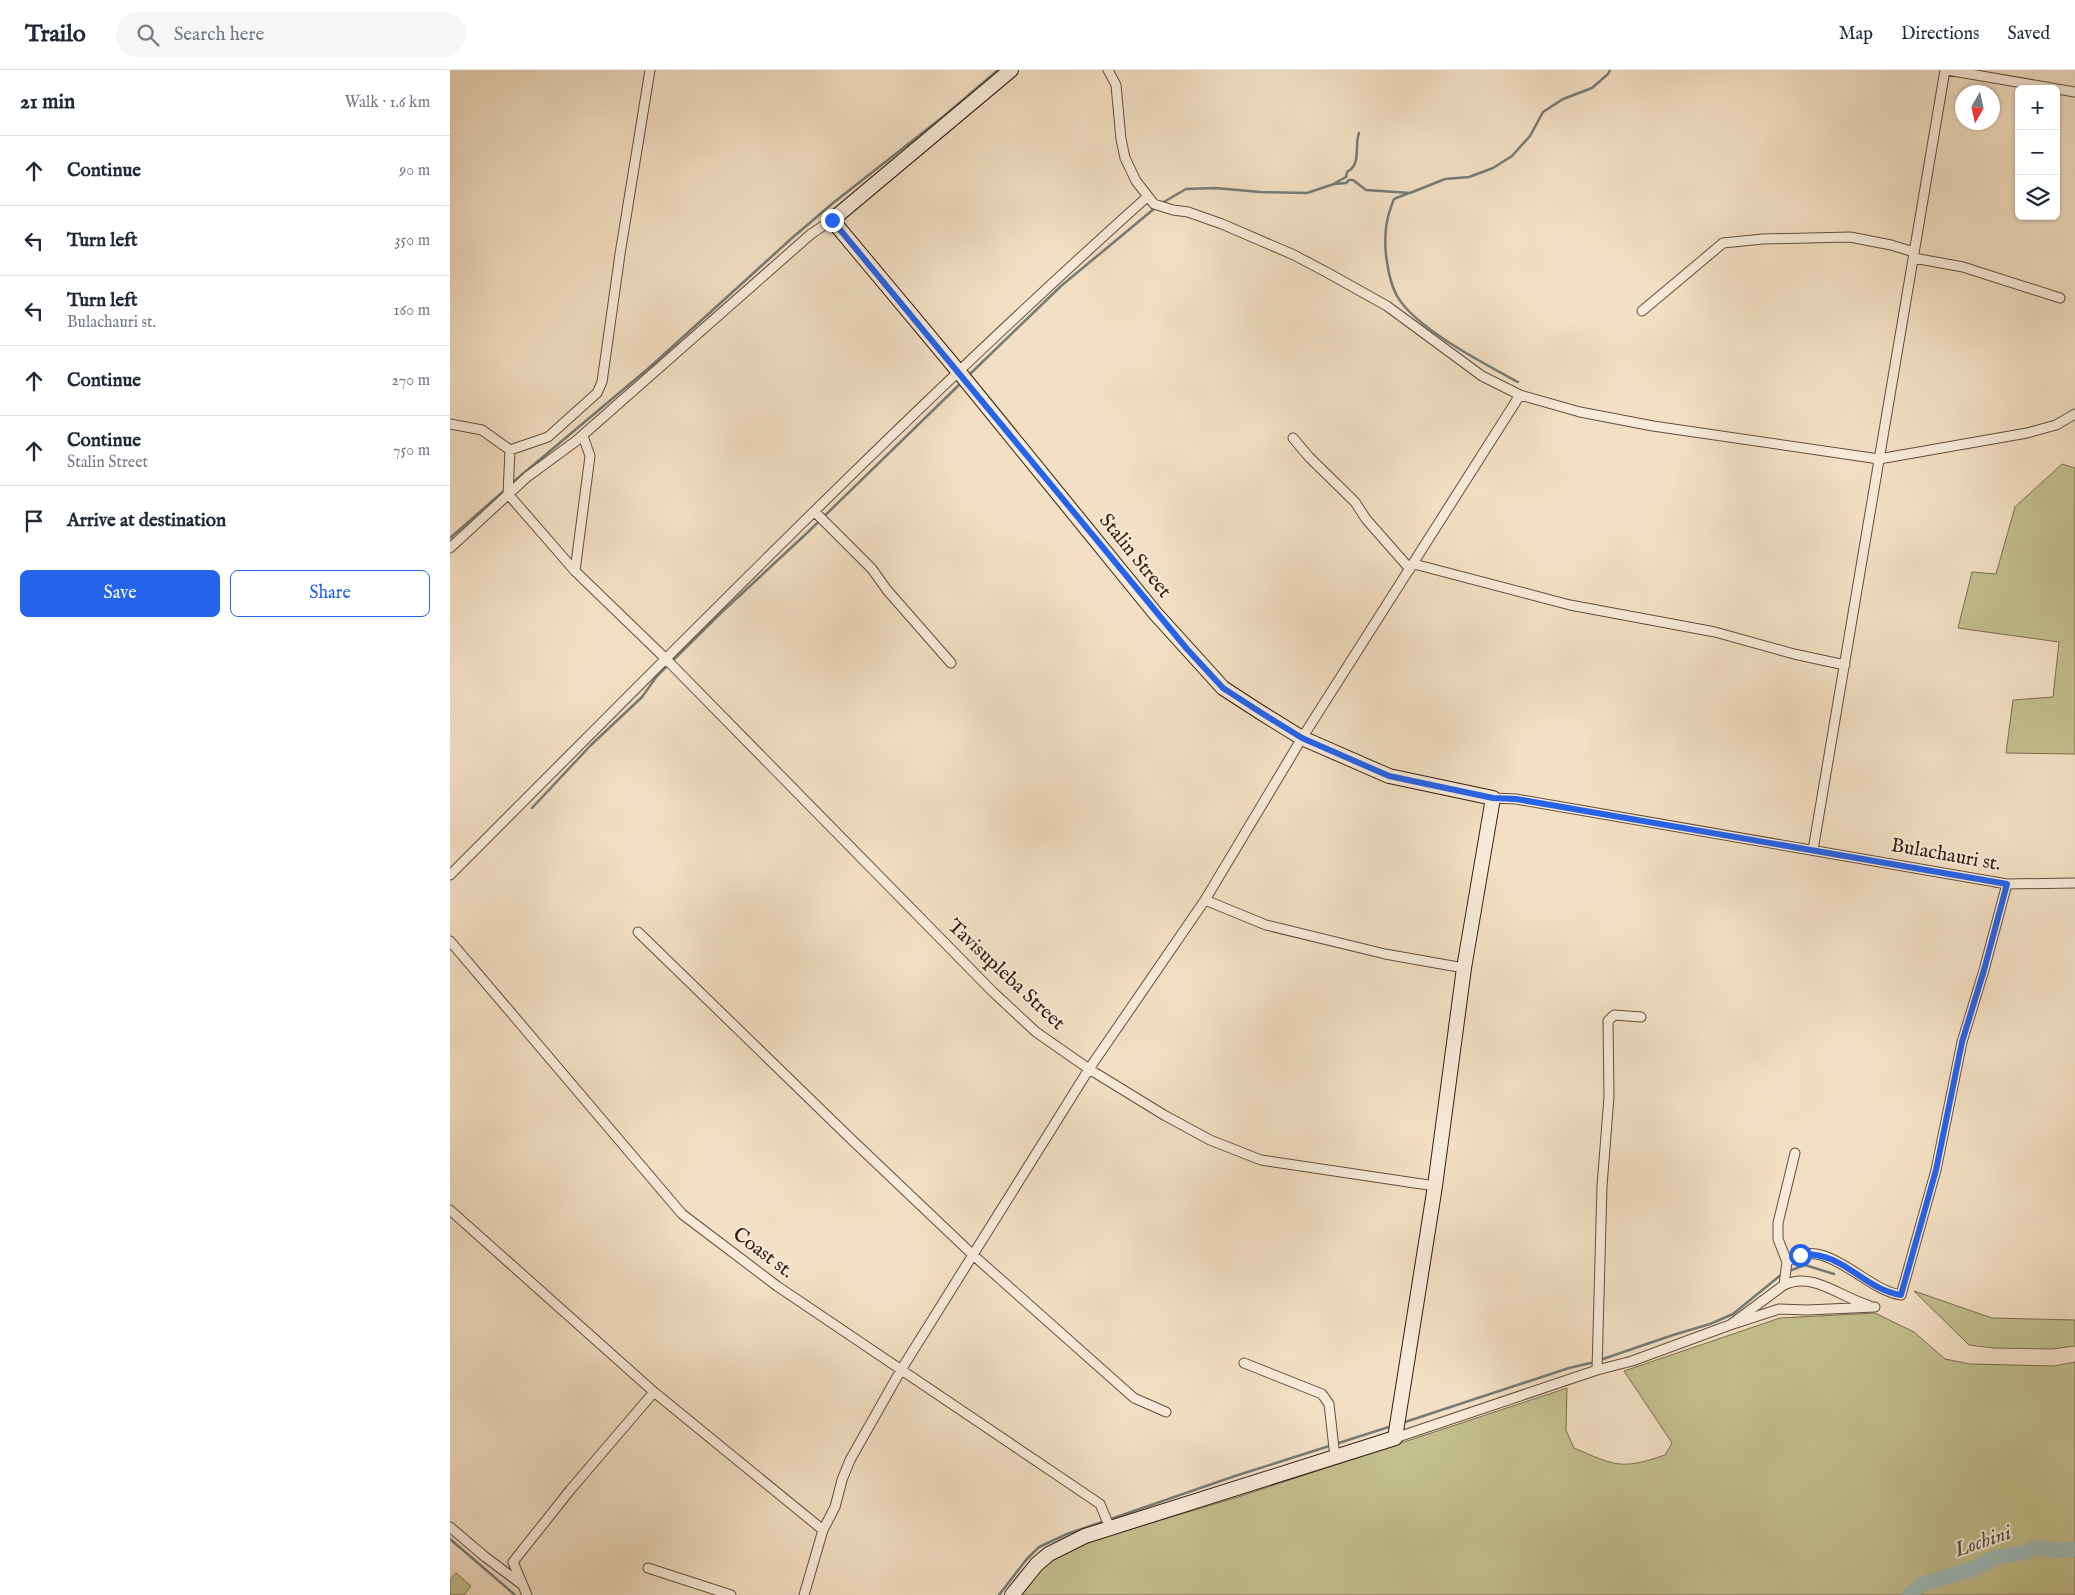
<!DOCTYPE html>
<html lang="en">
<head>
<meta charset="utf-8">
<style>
  :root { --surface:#fff; --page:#f6f6f7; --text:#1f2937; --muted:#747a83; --line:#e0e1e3; --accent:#2563eb }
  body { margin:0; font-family:"IM FELL English",serif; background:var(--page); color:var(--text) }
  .controls { position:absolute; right:15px; top:15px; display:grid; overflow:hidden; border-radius:8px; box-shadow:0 1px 4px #0004 }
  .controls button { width:45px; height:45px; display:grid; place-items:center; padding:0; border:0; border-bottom:1px solid var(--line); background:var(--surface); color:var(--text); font:25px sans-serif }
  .compass { position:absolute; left:1505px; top:15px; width:45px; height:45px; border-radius:50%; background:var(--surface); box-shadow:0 1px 4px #0004; rotate:189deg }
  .stop { position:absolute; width:15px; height:15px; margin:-11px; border:4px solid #2563eb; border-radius:50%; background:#fff }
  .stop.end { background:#2563eb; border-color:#fff; box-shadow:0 1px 5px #0008 }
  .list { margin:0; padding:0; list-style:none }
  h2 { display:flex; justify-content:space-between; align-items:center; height:65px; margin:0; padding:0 20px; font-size:21px }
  h2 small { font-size:16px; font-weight:400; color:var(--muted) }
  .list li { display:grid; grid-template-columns:32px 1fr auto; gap:15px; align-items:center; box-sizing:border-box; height:70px; padding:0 20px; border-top:1px solid var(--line) }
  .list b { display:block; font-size:19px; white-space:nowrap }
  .list p { margin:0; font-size:16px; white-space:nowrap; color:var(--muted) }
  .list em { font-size:16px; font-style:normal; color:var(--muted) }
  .actions { display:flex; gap:10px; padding:15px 20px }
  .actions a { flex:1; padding:11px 0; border:1px solid var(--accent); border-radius:8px; text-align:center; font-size:18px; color:var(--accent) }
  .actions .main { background:var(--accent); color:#fff }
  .icon { flex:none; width:28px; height:28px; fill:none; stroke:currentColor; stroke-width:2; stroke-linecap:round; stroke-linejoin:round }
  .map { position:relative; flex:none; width:1625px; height:1525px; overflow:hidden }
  header { display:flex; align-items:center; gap:30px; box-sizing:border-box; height:70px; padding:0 25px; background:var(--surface); border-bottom:1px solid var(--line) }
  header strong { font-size:24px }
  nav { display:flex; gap:28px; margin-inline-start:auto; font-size:18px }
  .search { width:350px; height:45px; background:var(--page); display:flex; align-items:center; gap:12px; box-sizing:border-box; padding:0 18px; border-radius:28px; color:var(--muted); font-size:19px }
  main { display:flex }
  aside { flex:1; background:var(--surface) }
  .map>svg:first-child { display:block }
</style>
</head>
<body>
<header>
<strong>Trailo</strong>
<div class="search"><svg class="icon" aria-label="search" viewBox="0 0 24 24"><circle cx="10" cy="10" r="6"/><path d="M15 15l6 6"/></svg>Search here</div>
<nav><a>Map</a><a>Directions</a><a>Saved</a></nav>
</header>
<main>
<aside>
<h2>21 min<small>Walk · 1.6 km</small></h2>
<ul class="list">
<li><svg class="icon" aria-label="ahead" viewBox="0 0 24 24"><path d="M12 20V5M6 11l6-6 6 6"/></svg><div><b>Continue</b></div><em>90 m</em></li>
<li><svg class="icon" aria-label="left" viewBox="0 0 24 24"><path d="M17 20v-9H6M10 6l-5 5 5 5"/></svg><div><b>Turn left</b></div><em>350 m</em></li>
<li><svg class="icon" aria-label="left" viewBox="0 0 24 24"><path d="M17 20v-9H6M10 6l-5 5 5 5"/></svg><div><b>Turn left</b><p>Bulachauri st.</p></div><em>160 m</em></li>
<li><svg class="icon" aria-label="ahead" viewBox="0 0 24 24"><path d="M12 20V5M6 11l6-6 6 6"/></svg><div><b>Continue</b></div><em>270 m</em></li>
<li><svg class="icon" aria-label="ahead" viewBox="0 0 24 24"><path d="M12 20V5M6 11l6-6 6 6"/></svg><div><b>Continue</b><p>Stalin Street</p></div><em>750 m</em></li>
<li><svg class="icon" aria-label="arrive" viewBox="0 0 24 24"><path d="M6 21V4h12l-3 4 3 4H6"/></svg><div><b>Arrive at destination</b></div></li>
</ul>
<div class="actions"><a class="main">Save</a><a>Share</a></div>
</aside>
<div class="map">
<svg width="1625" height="1525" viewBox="0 0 1625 1525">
  <rect width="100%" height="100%" fill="#f3dfc3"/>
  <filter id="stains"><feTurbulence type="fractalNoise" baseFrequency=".004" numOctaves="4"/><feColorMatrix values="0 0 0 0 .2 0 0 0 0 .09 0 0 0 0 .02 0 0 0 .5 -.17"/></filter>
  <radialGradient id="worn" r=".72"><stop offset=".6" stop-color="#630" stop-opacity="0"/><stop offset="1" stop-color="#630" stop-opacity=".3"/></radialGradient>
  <!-- green -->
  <path fill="#c3bf8e" stroke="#7c6e4e" d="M1612,394L1625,398V684L1556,683L1563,630L1603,627L1609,572L1508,558L1522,502L1546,504L1565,437Z
    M1464,1221L1542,1248L1625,1250V1276L1602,1279L1544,1278L1519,1275Z
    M1425,1243L1464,1262L1495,1289L1520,1294L1604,1296L1625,1292V1525H570L587,1503L602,1489L644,1470L788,1427L1117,1318L1116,1360L1124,1378C1166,1396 1171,1400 1215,1385L1222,1373L1174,1301L1330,1248Z
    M6,1503L21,1516L14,1525H0V1510Z"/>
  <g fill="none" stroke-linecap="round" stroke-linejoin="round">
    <!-- stream -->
    <path stroke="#747c77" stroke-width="2.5" d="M885,113L896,107L897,102C912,94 904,75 909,63
      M959,123L944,129C936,148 934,164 936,185C938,199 940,213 947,226C965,258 1035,294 1068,312
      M712,133L736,119L765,118L810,122L857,123L884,114L896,113L899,110H903L916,120L960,123L995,109L1019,107L1043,98L1062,86L1080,66L1093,42L1113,29L1142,18L1158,4L1160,0
      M518,306L611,216L705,138
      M62,413L200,297L342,168L383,133L494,46L548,0
      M0,468L56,419
      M82,738L141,675L192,627L207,606L273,541L357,463L512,312
      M1339,1201L1355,1195L1384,1204
      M1150,1290L1223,1265L1260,1254L1283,1244L1332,1204
      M952,1353L1119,1298L1145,1292
      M0,1469L65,1525
      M549,1525L576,1490L589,1477L617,1464L785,1406L942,1356"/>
    <!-- river -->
    <path stroke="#9ebbbc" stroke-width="15" d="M1459,1525L1472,1514L1520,1500L1546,1487L1572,1483L1588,1477L1607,1481L1625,1479"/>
    <defs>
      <path id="street" d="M658,0L666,15L671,69L675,88L686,111L704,134L723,140L738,142L772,154L844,185L878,203L937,236L1032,306L1070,325L1130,342L1203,356L1429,389L1577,363L1606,355L1625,344
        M1497,0L1625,22
        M1464,188L1513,197L1610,228
        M1192,241L1273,173L1313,169L1400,167L1441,175L1464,182
        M0,354L32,360L60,380L58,424L125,501L216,589L543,922L586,962L639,999L714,1045L760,1070L811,1090L985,1116
        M843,368L859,387L905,432L916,449L960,499
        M60,380L98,367L147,323L152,312L170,184L200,0
        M365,442L422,499L437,520L501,593
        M0,478L77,407L126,371L361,164L382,150
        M964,494L1120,535L1265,562L1344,584L1395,595
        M125,501L140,386L133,366
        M1043,728L1066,729L1557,814L1625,813
        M1363,780L1495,0
        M0,805C229,576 456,343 697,127
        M755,830L816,855L935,884L1014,898
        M188,862L401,1069L522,1184L684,1328L716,1342
        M0,871L232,1144L327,1216L650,1434L660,1458
        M0,1140L204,1322L373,1460
        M1337,1192L1328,1169V1153L1345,1083
        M1334,1215C1362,1201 1390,1227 1418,1235
        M1280,1255L1334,1215L1337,1192C1374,1162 1414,1220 1451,1225L1486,1100L1512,972L1534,900L1557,814
        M794,1293L872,1324L879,1334L885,1387
        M1147,1300L1152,1116L1159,1027L1158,951L1164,945L1191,947
        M945,1368L1147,1300L1182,1291L1280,1255L1329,1239L1357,1240L1425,1237
        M0,1457L34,1486L70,1513
        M198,1498L281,1525
        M77,1525L63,1492L121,1419L204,1322
        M354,1525L373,1460L385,1437L392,1410L400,1390L451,1300L639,999L755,830L852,668L1070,325"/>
      <path id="secondary" d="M561,0L382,150L509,302L705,543L773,618L810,642L852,668L939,706L1043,728L1014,898L985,1116L945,1368L635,1466L599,1484L587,1494L562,1525"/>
    </defs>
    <!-- street casing -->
    <use href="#street" stroke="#654e3c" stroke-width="11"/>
    <!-- secondary casing -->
    <use href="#secondary" stroke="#361e0f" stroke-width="16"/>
    <!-- street -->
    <use href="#street" stroke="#f7ead8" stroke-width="9"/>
    <!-- secondary -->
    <use href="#secondary" stroke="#f7ead8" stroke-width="14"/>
  </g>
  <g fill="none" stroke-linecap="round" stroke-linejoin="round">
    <!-- route -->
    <path stroke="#2563eb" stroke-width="6" d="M382,150L737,579L773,618L810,642L852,668L939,706L1043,728L1066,729L1557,814L1534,900L1512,972L1486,1100L1451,1225C1412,1219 1393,1180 1350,1185"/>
  </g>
  <g text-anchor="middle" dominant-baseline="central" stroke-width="4" stroke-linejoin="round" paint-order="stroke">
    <!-- street labels -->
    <g font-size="20" fill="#361e0f" stroke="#f7ead8">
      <text transform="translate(685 486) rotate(51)">Stalin Street</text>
      <text transform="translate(1496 785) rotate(10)">Bulachauri st.</text>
      <text transform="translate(556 905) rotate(43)">Tavisupleba Street</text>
      <text transform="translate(313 1183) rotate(37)">Coast st.</text>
    </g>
    <!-- water labels -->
    <g font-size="21" font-style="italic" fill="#554d43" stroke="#f7ead8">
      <text transform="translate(1533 1472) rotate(-19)">Lochini</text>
    </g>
  </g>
  <rect width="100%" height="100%" filter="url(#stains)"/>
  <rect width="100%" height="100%" fill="url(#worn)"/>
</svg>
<div class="controls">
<button>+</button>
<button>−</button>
<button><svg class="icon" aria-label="layers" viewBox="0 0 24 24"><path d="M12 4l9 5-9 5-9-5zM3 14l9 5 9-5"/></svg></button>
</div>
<svg class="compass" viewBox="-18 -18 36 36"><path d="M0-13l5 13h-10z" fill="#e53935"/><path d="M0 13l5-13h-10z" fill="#747a83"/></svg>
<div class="stop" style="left:1350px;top:1185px"></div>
<div class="stop end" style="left:382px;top:150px"></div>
</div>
</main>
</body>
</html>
